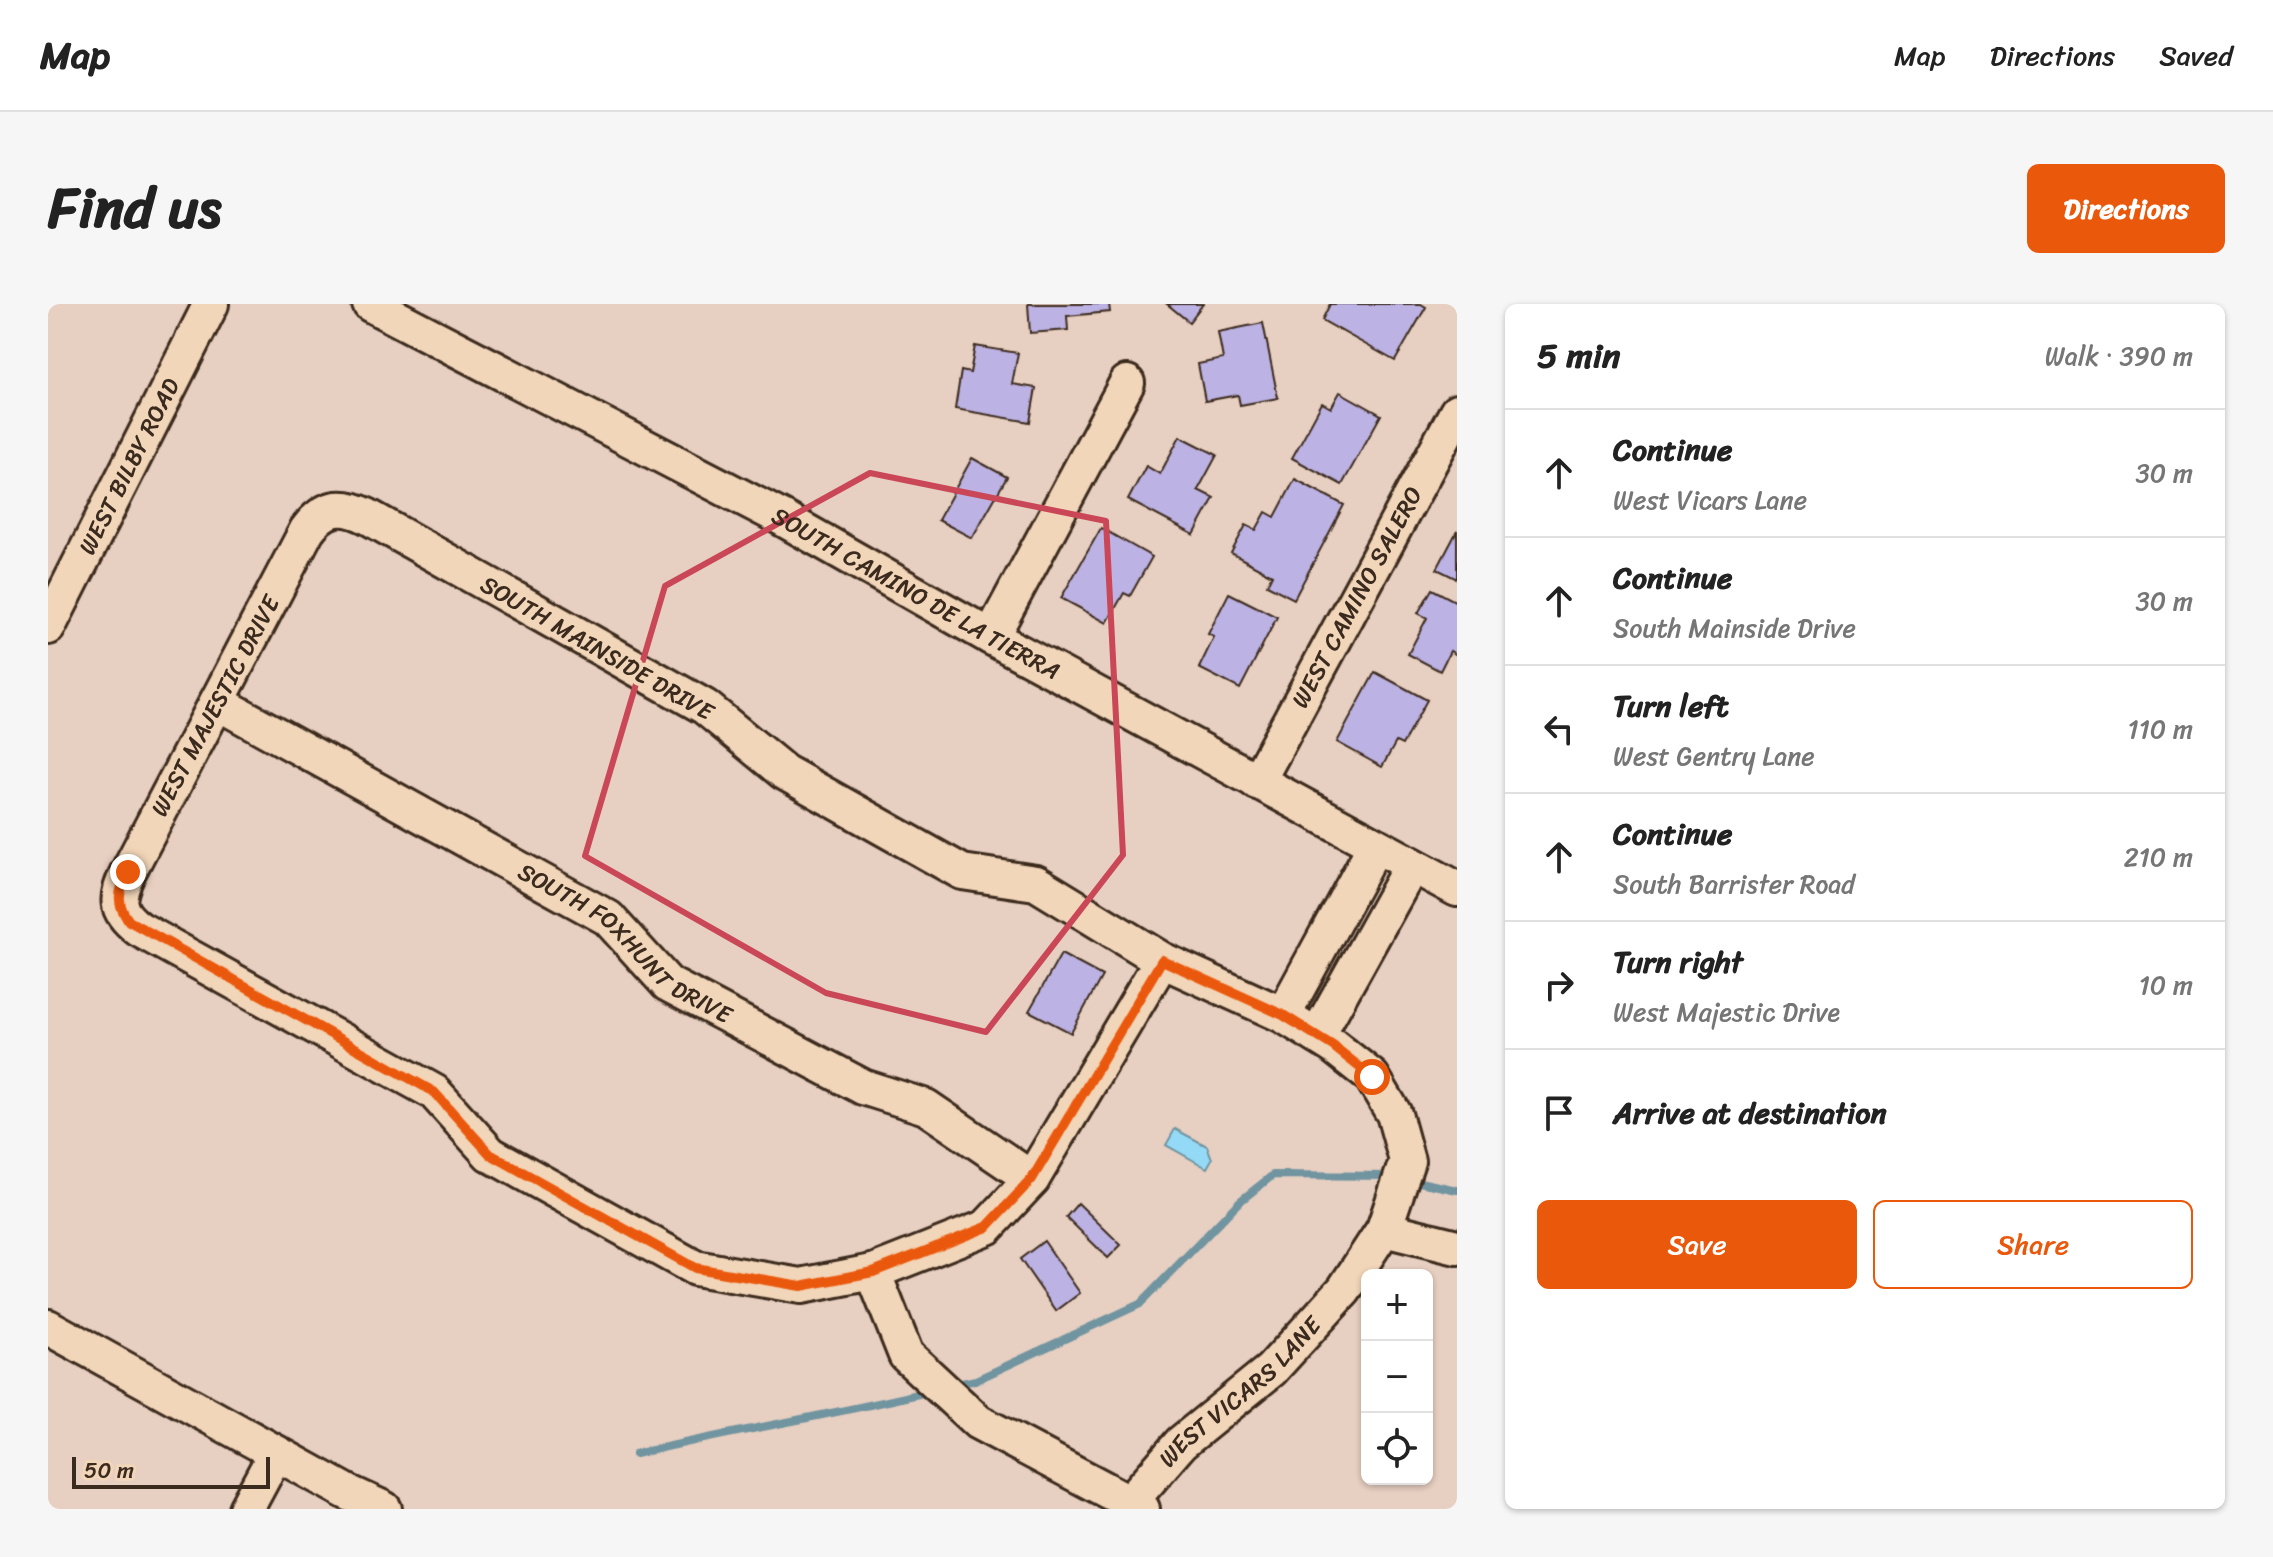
<!DOCTYPE html>
<html lang="en">
<head>
<meta charset="utf-8">
<style>
  :root { --surface:#fff; --page:#f6f6f6; --text:#222; --muted:#767676; --line:#e0e0e0; --accent:#ea580c }
  body { margin:0; font-family:Sriracha,sans-serif; background:var(--page); color:var(--text) }
  .controls { position:absolute; right:24px; bottom:24px; display:grid; overflow:hidden; border-radius:12px; box-shadow:0 2px 6px #0004 }
  .controls button { width:72px; height:72px; display:grid; place-items:center; padding:0; border:0; border-bottom:2px solid var(--line); background:var(--surface); color:var(--text); font:40px sans-serif }
  .scale { position:absolute; left:24px; bottom:20px; width:198px; box-sizing:border-box; padding-left:8px; border:4px solid #3b2a1e; border-top:0; font-size:22px; line-height:28px; white-space:nowrap; color:#3b2a1e; -webkit-text-stroke:6px #f2d6b9; paint-order:stroke }
  .stop { position:absolute; width:24px; height:24px; margin:-18px; border:6px solid #ea580c; border-radius:50%; background:#fff }
  .stop.end { background:#ea580c; border-color:#fff; box-shadow:0 2px 8px #0008 }
  .list { margin:0; padding:0; list-style:none }
  h2 { display:flex; justify-content:space-between; align-items:center; height:104px; margin:0; padding:0 32px; font-size:34px }
  h2 small { font-size:26px; font-weight:400; color:var(--muted) }
  .list li { display:grid; grid-template-columns:52px 1fr auto; gap:24px; align-items:center; box-sizing:border-box; height:128px; padding:0 32px; border-top:2px solid var(--line) }
  .list b { display:block; font-size:30px; white-space:nowrap }
  .list p { margin:0; font-size:26px; white-space:nowrap; color:var(--muted) }
  .list em { font-size:26px; font-style:normal; color:var(--muted) }
  .actions { display:flex; gap:16px; padding:24px 32px }
  .actions a { flex:1; padding:18px 0; border:2px solid var(--accent); border-radius:12px; text-align:center; font-size:28px; color:var(--accent) }
  .actions .main { background:var(--accent); color:#fff }
  .icon { flex:none; width:44px; height:44px; fill:none; stroke:currentColor; stroke-width:2; stroke-linecap:round; stroke-linejoin:round }
  .map { position:relative; flex:none; width:1409px; height:1205px; overflow:hidden; border-radius:12px }
  header { display:flex; align-items:center; gap:48px; box-sizing:border-box; height:112px; padding:0 40px; background:var(--surface); border-bottom:2px solid var(--line) }
  header strong { font-size:38px }
  nav { display:flex; gap:44px; margin-inline-start:auto; font-size:28px }
  .intro { display:flex; align-items:center; justify-content:space-between; box-sizing:border-box; height:192px; padding:0 48px }
  h1 { margin:0; font-size:56px }
  .button { padding:20px 36px; border-radius:12px; background:var(--accent); color:#fff; font-size:28px; font-weight:700 }
  main { display:flex; gap:48px; padding:0 48px }
  aside { flex:1; background:var(--surface); border-radius:12px; box-shadow:0 2px 6px #0004 }
  .map>svg:first-child { display:block }
</style>
</head>
<body>
<header>
<strong>Map</strong>
<nav><a>Map</a><a>Directions</a><a>Saved</a></nav>
</header>
<div class="intro"><h1>Find us</h1><a class="button">Directions</a></div>
<main>
<div class="map">
<svg width="1409" height="1205" viewBox="0 0 1409 1205">
  <rect width="100%" height="100%" fill="#e7cfc1"/>
  <filter id="ink" filterUnits="userSpaceOnUse"><feTurbulence type="fractalNoise" baseFrequency=".0125" numOctaves="2"/><feDisplacementMap in="SourceGraphic" scale="16" xChannelSelector="R" yChannelSelector="G"/><feConvolveMatrix kernelMatrix="1 2 1 2 8 2 1 2 1" color-interpolation-filters="sRGB"/></filter>
  <g filter="url(#ink)">
    <!-- water -->
    <path fill="#94daf6" stroke="#7094a0" stroke-width="2" d="M1127,825L1159,842L1164,855L1159,864L1118,841Z"/>
    <g fill="none" stroke-linecap="round" stroke-linejoin="round">
      <!-- stream -->
      <path stroke="#7094a0" stroke-width="8" d="M1362,876L1409,886
        M904,1081L928,1076L1092,1000L1191,898L1225,871L1345,872
        M587,1150C685,1127 785,1111 883,1087"/>
    </g>
    <!-- building -->
    <path fill="#bcb2e3" stroke="#3b2a1e" stroke-width="2" d="M980,0H1061L1062,8L1019,12L1020,26L982,29Z
      M1119,0H1155L1141,18Z
      M1282,0H1373L1378,3L1347,57L1274,16Z
      M1215,19L1230,94L1192,101L1190,91L1157,97L1150,60L1175,55L1170,28Z
      M927,42L970,49L964,80L988,84L982,118L907,105L913,67L922,69Z
      M1292,88L1333,111L1294,181L1244,154L1274,99L1283,104Z
      M1132,132L1169,151L1150,186L1166,194L1146,231L1080,196L1098,162L1112,170Z
      M924,154L959,173L924,234L890,216Z
      M1247,175L1296,201L1246,295L1219,281L1224,271L1183,249L1198,221L1208,226L1218,208L1227,213Z
      M1053,224L1104,253L1082,292L1076,289L1059,319L1013,294Z
      M1409,227V275L1389,265Z
      M1384,285L1409,298V351L1402,347L1392,367L1360,350L1379,314L1370,309Z
      M1181,289L1229,313L1192,385L1151,364L1166,333L1160,330Z
      M1327,368L1379,396L1354,441L1348,438L1334,463L1289,438Z
      M1013,650L1054,672L1023,729L981,707Z
      M1030,899L1073,941L1060,954L1018,913Z
      M996,937L1032,989L1008,1007L972,955Z"/>
    <g fill="none" stroke-linecap="round" stroke-linejoin="round">
      <defs>
        <g id="minor">
          <path id="s1" d="M322,0L734,214L943,333L1409,585"/>
          <path id="s2" d="M0,323L163,0"/>
          <path d="M943,333L1079,79"/>
          <path id="s3" d="M169,398L560,614L620,680L815,783L878,803L984,875"/>
          <path id="s4" d="M1209,478L1409,108"/>
          <path d="M1235,711L1327,542"/>
          <path d="M1269,732L1364,561"/>
          <path d="M1336,925L1409,943"/>
          <path d="M825,968L858,1051L930,1118L1094,1205"/>
          <path d="M0,1023L299,1188L336,1205"/>
          <path id="s5" d="M1082,1198L1133,1139L1223,1066L1296,986L1336,925L1359,857L1346,810L1324,773L1285,742L1235,711L1114,656L988,579L914,568L736,468L657,403L319,212C293,199 276,203 259,226L80,568C68,594 66,606 91,625L386,788L442,850L647,964L753,982L825,968L939,923L984,875L1114,656"/>
          <path d="M198,1205L228,1149"/>
        </g>
      </defs>
      <!-- minor casing -->
      <use href="#minor" stroke="#3b2a1e" stroke-width="40"/>
      <!-- minor -->
      <use href="#minor" stroke="#f2d6b9" stroke-width="34"/>
    </g>
  </g>
  <g fill="none" stroke-linecap="round" stroke-linejoin="round" filter="url(#ink)">
    <!-- route -->
    <path stroke="#ea580c" stroke-width="10" d="M80,568C71,587 67,599 81,617L386,788L442,850L647,964L753,982L825,968L939,923L984,875L1114,656L1235,711L1285,742L1324,773"/>
  </g>
  <!-- marked area -->
  <path fill="none" stroke="#ca4758" stroke-width="6" stroke-linejoin="round" d="M822,169L1058,217L1075,551L938,728L778,689L537,552L617,282Z"/>
  <g text-anchor="middle" dominant-baseline="central" stroke-width="8" stroke-linejoin="round" paint-order="stroke">
    <!-- street labels -->
    <g font-size="24" fill="#3b2a1e" stroke="#f2d6b9">
      <text stroke="none"><textPath href="#s2" startOffset="180">WEST BILBY ROAD</textPath></text>
      <text stroke="none"><textPath href="#s1" startOffset="618">SOUTH CAMINO DE LA TIERRA</textPath></text>
      <text stroke="none"><textPath href="#s4" startOffset="210">WEST CAMINO SALERO</textPath></text>
      <text transform="translate(549 344) rotate(30)">SOUTH MAINSIDE DRIVE</text>
      <text transform="translate(167 402) rotate(-62)">WEST MAJESTIC DRIVE</text>
      <text stroke="none"><textPath href="#s3" startOffset="476">SOUTH FOXHUNT DRIVE</textPath></text>
      <text stroke="none"><textPath href="#s5" startOffset="156">WEST VICARS LANE</textPath></text>
    </g>
  </g>
</svg>
<div class="controls">
<button>+</button>
<button>−</button>
<button><svg class="icon" aria-label="locate" viewBox="0 0 24 24"><circle cx="12" cy="12" r="6"/><path d="M12 2v4M12 18v4M2 12h4M18 12h4"/></svg></button>
</div>
<div class="scale">50 m</div>
<div class="stop" style="left:1324px;top:773px"></div>
<div class="stop end" style="left:80px;top:568px"></div>
</div>
<aside>
<h2>5 min<small>Walk · 390 m</small></h2>
<ul class="list">
<li><svg class="icon" aria-label="ahead" viewBox="0 0 24 24"><path d="M12 20V5M6 11l6-6 6 6"/></svg><div><b>Continue</b><p>West Vicars Lane</p></div><em>30 m</em></li>
<li><svg class="icon" aria-label="ahead" viewBox="0 0 24 24"><path d="M12 20V5M6 11l6-6 6 6"/></svg><div><b>Continue</b><p>South Mainside Drive</p></div><em>30 m</em></li>
<li><svg class="icon" aria-label="left" viewBox="0 0 24 24"><path d="M17 20v-9H6M10 6l-5 5 5 5"/></svg><div><b>Turn left</b><p>West Gentry Lane</p></div><em>110 m</em></li>
<li><svg class="icon" aria-label="ahead" viewBox="0 0 24 24"><path d="M12 20V5M6 11l6-6 6 6"/></svg><div><b>Continue</b><p>South Barrister Road</p></div><em>210 m</em></li>
<li><svg class="icon" aria-label="right" viewBox="0 0 24 24"><path d="M7 20v-9h11M14 6l5 5-5 5"/></svg><div><b>Turn right</b><p>West Majestic Drive</p></div><em>10 m</em></li>
<li><svg class="icon" aria-label="arrive" viewBox="0 0 24 24"><path d="M6 21V4h12l-3 4 3 4H6"/></svg><div><b>Arrive at destination</b></div></li>
</ul>
<div class="actions"><a class="main">Save</a><a>Share</a></div>
</aside>
</main>
</body>
</html>
